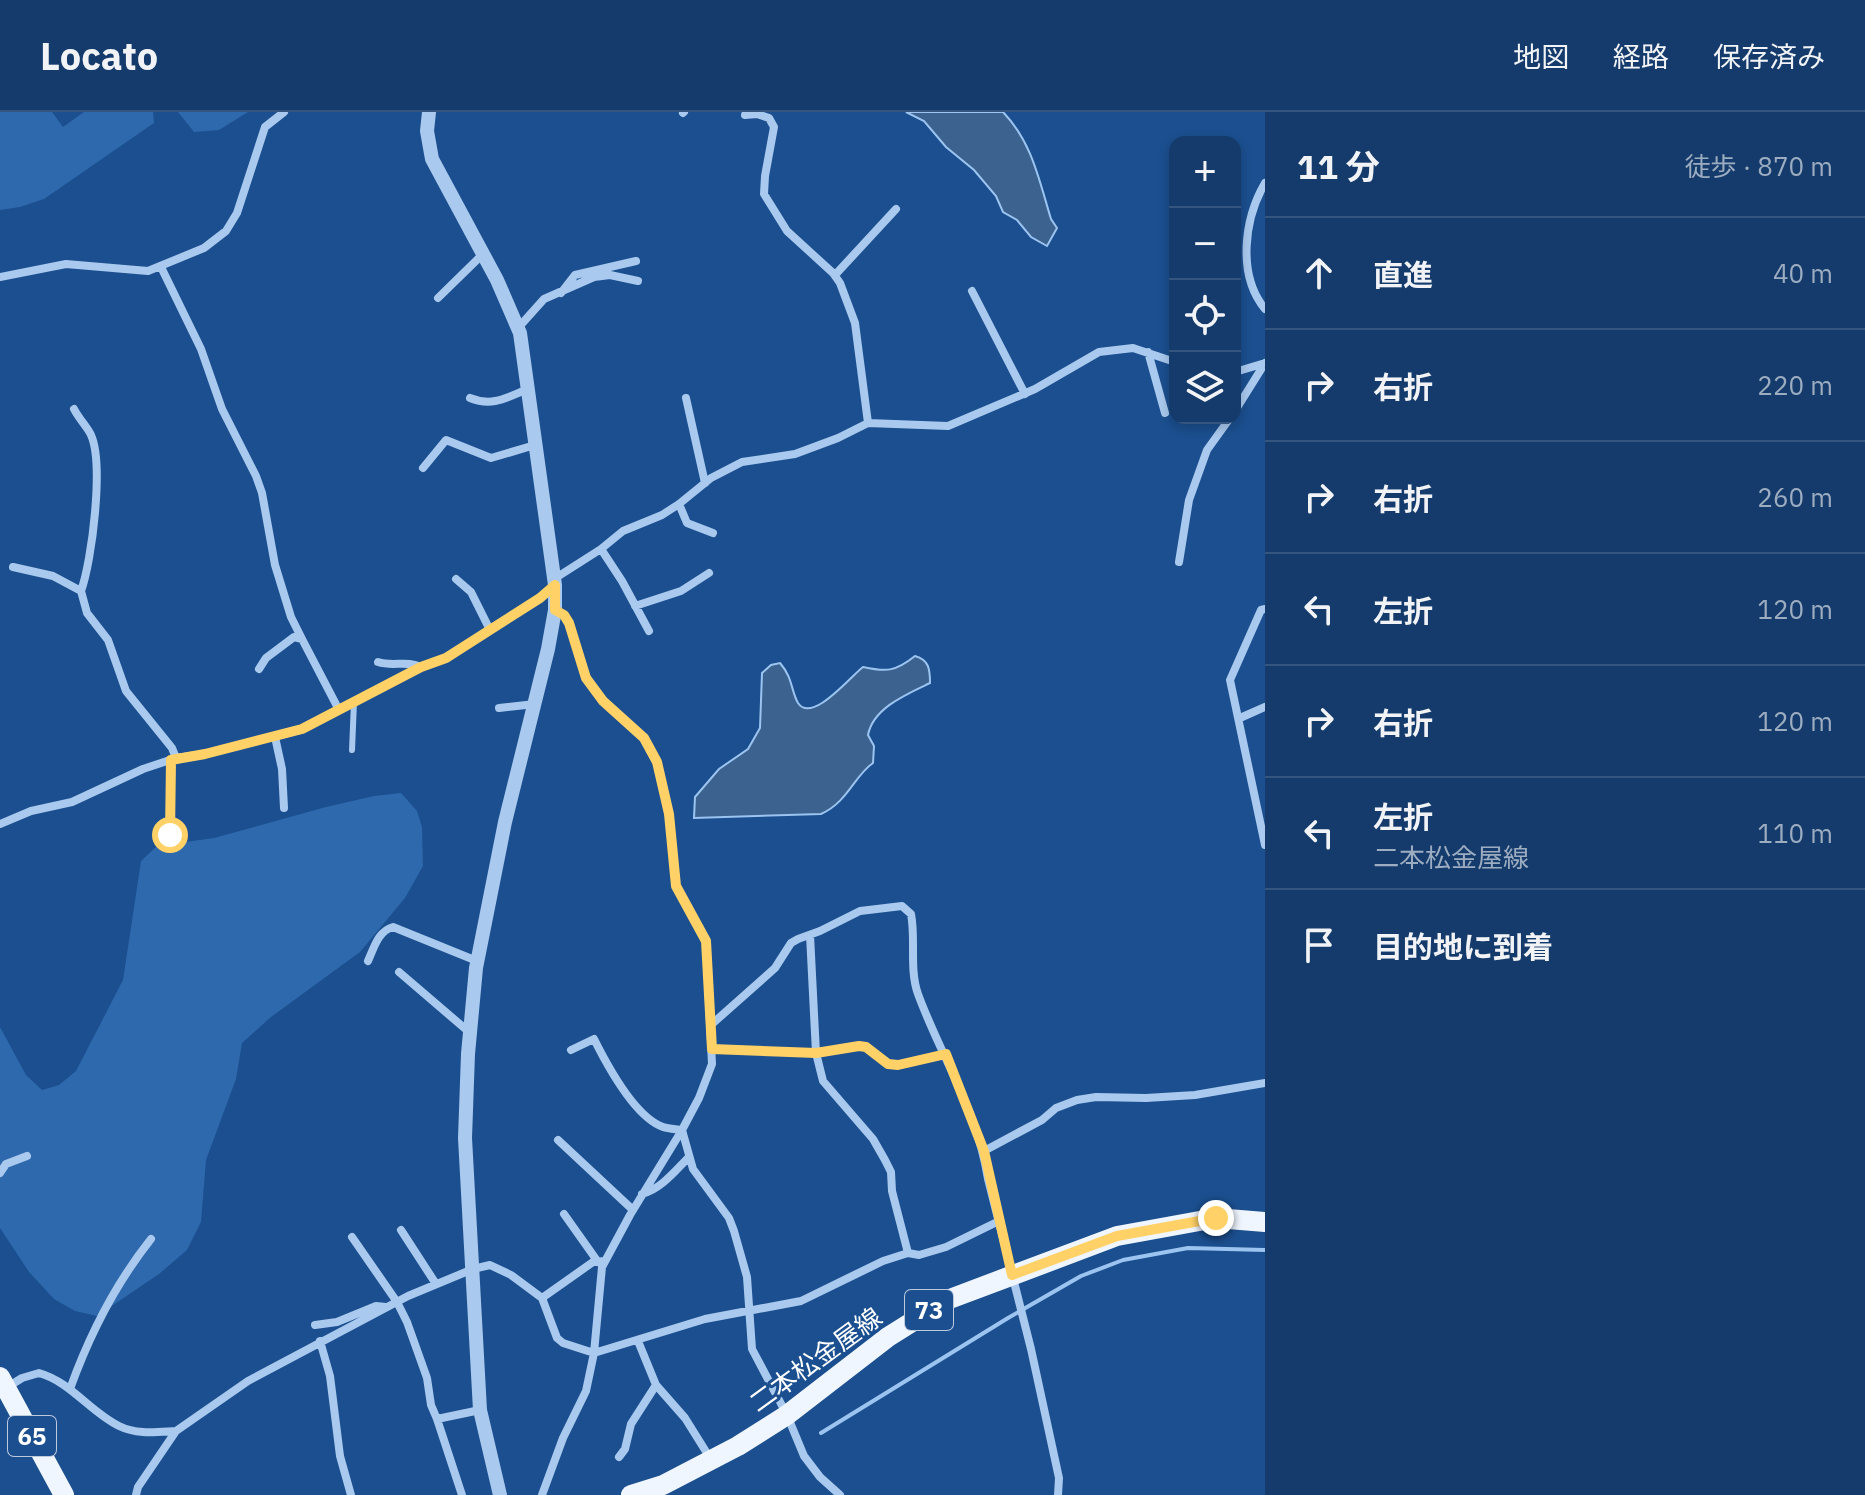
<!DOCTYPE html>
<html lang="ja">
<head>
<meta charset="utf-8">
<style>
  :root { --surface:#143b6b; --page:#214673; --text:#f1f3f6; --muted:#9dadc1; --line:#33557e }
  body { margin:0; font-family:"IBM Plex Sans","Noto Sans JP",sans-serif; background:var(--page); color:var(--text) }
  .controls { position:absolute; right:24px; top:24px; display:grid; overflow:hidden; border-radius:16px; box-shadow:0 4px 12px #0003 }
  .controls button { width:72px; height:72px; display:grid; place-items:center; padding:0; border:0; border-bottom:2px solid var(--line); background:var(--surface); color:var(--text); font:40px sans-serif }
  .stop { position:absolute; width:24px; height:24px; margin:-18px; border:6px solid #ffd166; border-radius:50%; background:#fff }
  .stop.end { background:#ffd166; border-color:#fff; box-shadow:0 2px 8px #0008 }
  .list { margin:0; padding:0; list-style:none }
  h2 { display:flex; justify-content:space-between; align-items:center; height:104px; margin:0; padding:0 32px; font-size:34px }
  h2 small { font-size:26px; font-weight:400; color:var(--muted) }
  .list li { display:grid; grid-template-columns:52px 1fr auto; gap:24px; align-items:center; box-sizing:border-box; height:112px; padding:0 32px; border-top:2px solid var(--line) }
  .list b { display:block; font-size:30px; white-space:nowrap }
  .list p { margin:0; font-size:26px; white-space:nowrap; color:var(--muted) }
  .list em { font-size:26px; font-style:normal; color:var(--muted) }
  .icon { flex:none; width:44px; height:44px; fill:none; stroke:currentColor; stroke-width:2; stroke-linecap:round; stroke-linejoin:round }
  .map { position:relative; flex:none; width:1265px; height:1383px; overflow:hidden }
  header { display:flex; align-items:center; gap:48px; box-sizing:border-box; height:112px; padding:0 40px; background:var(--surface); border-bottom:2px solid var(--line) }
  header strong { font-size:38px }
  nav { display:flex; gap:44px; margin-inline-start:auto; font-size:28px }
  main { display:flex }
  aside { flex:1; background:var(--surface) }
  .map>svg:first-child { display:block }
</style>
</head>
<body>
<header>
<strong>Locato</strong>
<nav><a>地図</a><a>経路</a><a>保存済み</a></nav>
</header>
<main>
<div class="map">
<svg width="1265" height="1383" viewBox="0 0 1265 1383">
  <rect width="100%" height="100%" fill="#1b4f8f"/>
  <!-- green -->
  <path fill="#2e69ad" d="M0,0H52L63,15L84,0H153L154,11L44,87L20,95L0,98Z
    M178,0H248L219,18L194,20Z
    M401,681L417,699L422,715L423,754L405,786L360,840L271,905L242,931L236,967L206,1048L201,1110L187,1138L159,1162L97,1204L75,1199L54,1187L29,1160L0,1116V915L26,963L42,978L59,973L76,959L123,868L141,749L157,734L214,726L326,695L374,684Z"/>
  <!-- water -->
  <path fill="#3c6290" stroke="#9cc4f0" stroke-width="2" d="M906,0H1003C1032,30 1039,68 1051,107L1057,116L1047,134L1031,125L1017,108L1003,100L996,84L974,58L946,35L924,9Z
    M915,544C929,548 930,557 930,571C907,582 873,596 868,623L874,634L873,651C854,664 848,690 821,702L694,706L695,685L719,657L748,637L760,616L762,561L771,553L780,551C793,566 791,579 798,591C812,612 850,565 863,555C886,560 895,560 915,544Z"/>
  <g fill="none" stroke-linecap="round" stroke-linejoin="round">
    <!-- stream -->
    <path stroke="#9cc4f0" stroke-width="4" d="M821,1321L1008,1206L1081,1164L1123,1148L1188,1136L1265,1138"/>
    <!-- service -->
    <path stroke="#a9c9ee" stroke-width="6" d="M352,638L354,590"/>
    <!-- minor -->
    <path stroke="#a9c9ee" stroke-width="8" d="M746,0L745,3L757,2L769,6L774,15L765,64L764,82L787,119L833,161L840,171L855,211L868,311
      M683,1L684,0
      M1265,71C1244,107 1237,163 1265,197
      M161,155L201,237L222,297L256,364L262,381L275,453L291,505L302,527
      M835,163L896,97
      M0,165L66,152L148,159L204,136L226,119L237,101L265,15L284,0
      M972,179L1025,282
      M561,181L575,163L636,149
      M438,186L483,142
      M518,216L544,187L594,165L610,163L638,169
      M1148,240L1165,301
      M1235,260L1265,251
      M470,286C492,295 506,286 528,277
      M686,286L705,371
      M74,297C79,307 88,316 91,323C104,352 92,449 81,479
      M1235,299L1265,251
      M423,356L446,328L491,346L535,333
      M679,392L687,411L713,421
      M601,437L622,469L649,519
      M1179,450L1189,388L1207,338L1230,306
      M13,455L53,464L81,479L87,501L108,528L126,579L172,636L176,646
      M456,467L471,480L490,518
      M554,467L601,437L623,419L662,403L679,392L711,366L742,350L795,342L838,326L868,311L948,314L1035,277L1099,240L1133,236L1175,250
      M635,494L681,479L709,461
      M1265,497L1261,498L1230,568L1265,733
      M378,550C393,555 407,548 421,555
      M259,557L266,546L294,525L302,527L339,598
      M499,596L535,592
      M1240,606L1265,595
      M275,625L282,657L284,696
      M0,712L31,699L72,690L143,657L176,646L205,642L302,617L421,555L446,546L540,486L555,473
      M170,723L171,648
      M810,823L816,941L823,969L873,1027L885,1048L891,1060L892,1079L908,1141
      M368,849C374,836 378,819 393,815L477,849
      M399,860L469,920
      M712,912L775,856L791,831L798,827L820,819L860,799L902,794L911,802C916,827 909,857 918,882C941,945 977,997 988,1067L1031,1237L1059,1366L1058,1383
      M712,937L816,941L859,934L866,935L888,952L898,953L946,942
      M571,938L594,927C607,953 635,1005 663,1015C669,1017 676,1017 682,1018L693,1057L729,1106L734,1119L747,1165L752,1237L787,1303L804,1344L820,1365L840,1383
      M558,1028L633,1098
      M984,1039L1042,1008L1056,996L1077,988L1096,985L1146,986L1195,983L1265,971
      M0,1061L6,1052L27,1044
      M642,1082C661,1077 675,1059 688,1046
      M564,1102L598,1150
      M401,1118L436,1172
      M352,1125L397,1190L407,1210L427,1266L431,1293L437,1307
      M542,1186L593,1150L605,1149
      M315,1213L337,1210L376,1194L386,1195
      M320,1229L330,1264L340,1344L351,1383
      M638,1229L656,1273L685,1306L710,1346
      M6,1276L22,1266L39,1261C71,1270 90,1300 119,1314C137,1323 157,1320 176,1319
      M70,1277C89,1224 116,1171 151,1127
      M619,1345L625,1337L631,1312L656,1273
      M136,1383L138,1375L176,1319L248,1269L408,1184L473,1157L490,1153L511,1163L542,1186L557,1226L563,1231L594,1241L705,1207L801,1189L883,1149L908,1141L919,1143L946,1135L999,1109
      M462,1383L437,1307L480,1298
      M542,1383L563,1326L586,1279L594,1241L602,1155L630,1103L682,1018L699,986L712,952L706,829L676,774L669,702L657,650L644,626L603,589L586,566L569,511L564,503L555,498"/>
    <!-- tertiary -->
    <path stroke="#a9c9ee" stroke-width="14" d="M429,0L427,19L432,47L497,168L520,221L555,473V498L548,537L505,710L476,856L468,942L465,1026L480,1298L500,1383"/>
    <!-- primary -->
    <path stroke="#f0f6ff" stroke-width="20" d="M0,1265L64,1383
      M631,1383L663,1373L738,1334L787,1303L888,1225L947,1188L1117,1124L1216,1106L1265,1110"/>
  </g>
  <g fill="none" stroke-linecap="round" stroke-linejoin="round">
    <!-- route -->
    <path stroke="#ffd166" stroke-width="10" d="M170,723L171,648L205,642L302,617L421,555L446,546L540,486L555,473V498L564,503L569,511L586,566L603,589L644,626L657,650L669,702L676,774L706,829L712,937L816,941L859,934L866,935L888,952L898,953L946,942L984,1039L1012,1163L1117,1124L1216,1106"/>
  </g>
  <g text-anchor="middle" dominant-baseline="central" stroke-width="6" stroke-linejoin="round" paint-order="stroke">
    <!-- shield labels -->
    <g fill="#1b4f8f" stroke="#bbcadd" stroke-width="2">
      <rect x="905" y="1178" width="48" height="40" rx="6"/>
      <rect x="8" y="1304" width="48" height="40" rx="6"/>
    </g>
    <g font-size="24" font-weight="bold" fill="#fff">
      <text x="929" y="1198">73</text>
      <text x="32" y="1324">65</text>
    </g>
    <!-- street labels -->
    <g font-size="26" fill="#fff" stroke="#1b4f8f">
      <text transform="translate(815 1247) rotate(-36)">二本松金屋線</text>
    </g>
  </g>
</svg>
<div class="controls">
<button>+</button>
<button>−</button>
<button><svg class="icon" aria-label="locate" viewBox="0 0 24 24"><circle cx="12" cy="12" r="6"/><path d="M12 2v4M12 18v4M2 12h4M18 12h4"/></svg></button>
<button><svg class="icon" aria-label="layers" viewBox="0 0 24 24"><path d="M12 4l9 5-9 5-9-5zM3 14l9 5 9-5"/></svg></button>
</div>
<div class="stop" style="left:170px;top:723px"></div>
<div class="stop end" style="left:1216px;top:1106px"></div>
</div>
<aside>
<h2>11 分<small>徒歩 · 870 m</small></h2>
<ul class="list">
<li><svg class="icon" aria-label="ahead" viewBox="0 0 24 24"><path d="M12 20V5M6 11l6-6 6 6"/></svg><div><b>直進</b></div><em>40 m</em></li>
<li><svg class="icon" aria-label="right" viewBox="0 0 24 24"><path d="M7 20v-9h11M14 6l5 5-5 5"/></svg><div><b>右折</b></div><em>220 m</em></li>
<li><svg class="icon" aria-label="right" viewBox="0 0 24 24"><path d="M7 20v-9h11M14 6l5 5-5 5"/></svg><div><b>右折</b></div><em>260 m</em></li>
<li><svg class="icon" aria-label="left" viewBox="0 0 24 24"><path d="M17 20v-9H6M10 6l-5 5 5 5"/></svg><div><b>左折</b></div><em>120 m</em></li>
<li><svg class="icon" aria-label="right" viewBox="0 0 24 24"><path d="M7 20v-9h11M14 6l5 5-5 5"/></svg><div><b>右折</b></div><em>120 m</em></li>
<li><svg class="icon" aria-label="left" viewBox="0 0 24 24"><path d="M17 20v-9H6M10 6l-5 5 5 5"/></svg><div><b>左折</b><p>二本松金屋線</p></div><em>110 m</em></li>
<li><svg class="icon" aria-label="arrive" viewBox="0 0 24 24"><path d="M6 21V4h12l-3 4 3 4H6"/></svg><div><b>目的地に到着</b></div></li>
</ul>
</aside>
</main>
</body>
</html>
